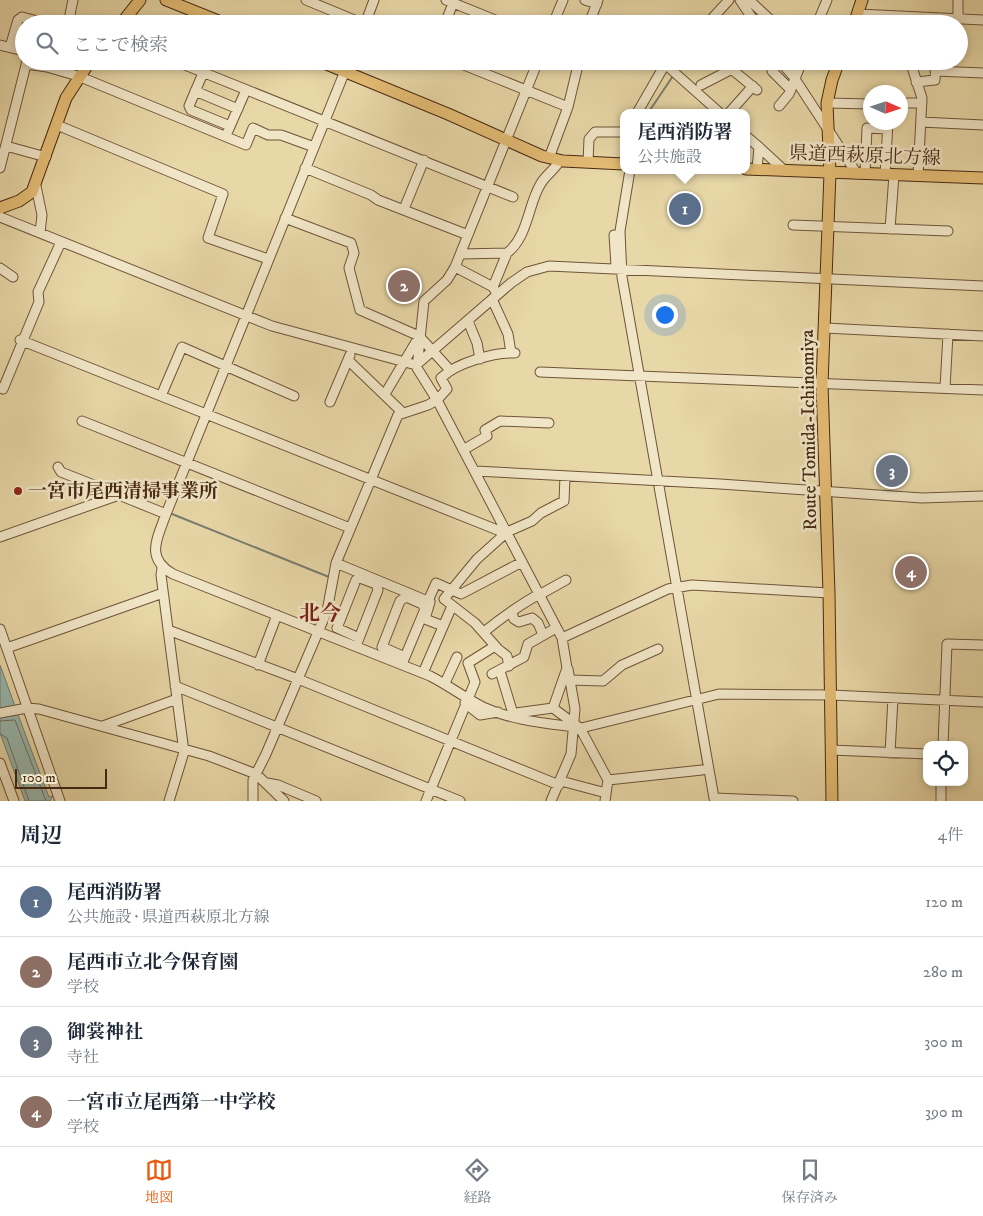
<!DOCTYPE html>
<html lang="ja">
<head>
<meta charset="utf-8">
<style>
  :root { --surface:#fff; --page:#f6f6f7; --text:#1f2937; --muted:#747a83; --line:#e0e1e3; --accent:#ea580c }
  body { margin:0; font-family:"IM FELL DW Pica","Noto Serif JP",serif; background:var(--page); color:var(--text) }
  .controls { position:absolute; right:15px; bottom:15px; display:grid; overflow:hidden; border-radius:10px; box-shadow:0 2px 8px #0003 }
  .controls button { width:45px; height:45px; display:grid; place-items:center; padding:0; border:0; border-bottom:1px solid var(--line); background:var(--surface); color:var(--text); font:25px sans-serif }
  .compass { position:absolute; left:863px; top:85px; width:45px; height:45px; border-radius:50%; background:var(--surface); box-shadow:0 2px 8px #0003; rotate:93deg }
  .scale { position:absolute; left:15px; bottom:12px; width:92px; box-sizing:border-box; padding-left:5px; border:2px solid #472813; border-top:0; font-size:14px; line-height:18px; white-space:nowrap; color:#472813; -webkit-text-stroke:4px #f0e5c6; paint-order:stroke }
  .you { position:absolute; left:664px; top:314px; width:18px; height:18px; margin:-12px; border:4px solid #fff; border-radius:50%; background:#1a73e8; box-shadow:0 0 0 8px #1a73e833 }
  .badge { display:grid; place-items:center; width:32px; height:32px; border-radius:50%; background:var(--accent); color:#fff; font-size:16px; font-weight:700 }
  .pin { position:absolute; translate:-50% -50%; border:2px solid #fff; box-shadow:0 1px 5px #0006 }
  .popup { position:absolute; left:620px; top:109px; width:130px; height:65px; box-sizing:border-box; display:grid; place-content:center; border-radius:10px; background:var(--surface); filter:drop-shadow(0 1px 4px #0005); font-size:16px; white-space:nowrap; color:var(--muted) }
  .popup b { font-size:19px; color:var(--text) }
  .popup::after { content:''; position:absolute; left:50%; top:100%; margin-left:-10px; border:10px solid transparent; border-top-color:var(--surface) }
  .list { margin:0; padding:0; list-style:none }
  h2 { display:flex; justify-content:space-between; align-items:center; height:65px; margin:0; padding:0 20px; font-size:21px }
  h2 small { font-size:16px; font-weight:400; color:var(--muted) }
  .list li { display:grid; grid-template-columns:32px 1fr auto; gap:15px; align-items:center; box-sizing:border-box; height:70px; padding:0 20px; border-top:1px solid var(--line) }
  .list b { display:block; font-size:19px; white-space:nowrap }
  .list p { margin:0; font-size:16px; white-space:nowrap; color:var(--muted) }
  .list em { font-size:16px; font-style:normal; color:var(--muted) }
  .icon { flex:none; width:28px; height:28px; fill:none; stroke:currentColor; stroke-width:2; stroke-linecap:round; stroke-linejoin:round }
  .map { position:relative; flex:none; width:983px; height:801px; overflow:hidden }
  .search { position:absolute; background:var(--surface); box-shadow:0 2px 8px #0003; left:15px; right:15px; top:15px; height:55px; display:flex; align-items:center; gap:12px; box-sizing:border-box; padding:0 18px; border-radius:28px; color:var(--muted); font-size:19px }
  .sheet { height:345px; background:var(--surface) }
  nav { display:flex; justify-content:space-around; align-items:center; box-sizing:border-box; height:70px; border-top:1px solid var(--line); background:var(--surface); font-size:14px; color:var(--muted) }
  nav a { display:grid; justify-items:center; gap:2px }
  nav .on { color:var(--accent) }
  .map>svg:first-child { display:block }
</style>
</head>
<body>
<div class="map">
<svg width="983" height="801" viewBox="0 0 983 801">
  <rect width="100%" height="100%" fill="#e8d7a7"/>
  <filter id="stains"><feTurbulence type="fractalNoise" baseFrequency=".004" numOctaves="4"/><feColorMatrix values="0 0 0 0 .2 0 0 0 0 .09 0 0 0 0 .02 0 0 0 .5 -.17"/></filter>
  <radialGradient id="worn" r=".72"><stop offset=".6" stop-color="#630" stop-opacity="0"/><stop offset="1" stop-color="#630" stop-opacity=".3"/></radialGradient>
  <!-- water -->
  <path fill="#98b8ae" stroke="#787e70" d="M0,665L15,706L0,710Z
    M17,712L49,797L53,796L50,801H25L0,733V716Z"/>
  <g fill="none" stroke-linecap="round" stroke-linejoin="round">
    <!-- shore -->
    <path stroke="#707060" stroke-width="1" d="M0,721L15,720L46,801
      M0,734L7,738L29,801"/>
    <!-- stream -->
    <path stroke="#787e70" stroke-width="2" d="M648,113L673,76
      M172,514L329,577
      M697,726L704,768"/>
    <defs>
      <path id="minor" d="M306,0L364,24
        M446,0L505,24
        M585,0L597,4
        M740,0L756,24
        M749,0L775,24
        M858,14L983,20
        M958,19V0
        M68,24L73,0
        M365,24L374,0
        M445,24L453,3
        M553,24L563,0
        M589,24L598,0
        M707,24L729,0
        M817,24L827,0
        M0,45L24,51
        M10,47L18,20L22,17L34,20L37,24
        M175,61L513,197
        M349,61L166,514C157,539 145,558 173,574L430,676C448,685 465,698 483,707C511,720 544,723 574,727
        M454,61L568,107
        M538,61L455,267L447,280L424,301L417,368L437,400L562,638L567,668L553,708
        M734,61L729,67L757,90
        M768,61L772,64V71L791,90
        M780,61L793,76L857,174
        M910,61L922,98L918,176
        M26,64L47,67L78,76L246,145L253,128L268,135H281L314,147
        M665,64L720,113
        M935,71L983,73
        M203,73L189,106L191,110L230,126
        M916,82L935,80L936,61
        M701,85L732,69
        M195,91L238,109
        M827,103L870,104
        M900,103H922
        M779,106L789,94L802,61
        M637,113L667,61
        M729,113L753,86
        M921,122L983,125
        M57,125L223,194L208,238L268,259
        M228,131L246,90
        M746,136L759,147L757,169
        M6,146L46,157
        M759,147L785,171
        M549,158L568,107L579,61
        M588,162L589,139L595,132H624
        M0,168L27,61
        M305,168L371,195L378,200L468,235
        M630,170L620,231L622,277L714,798L793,801
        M865,174L867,128L887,129
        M885,175L888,122
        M36,186L42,215L40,233
        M404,209L424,160
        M0,217L272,326L416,365L511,283L527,272L549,266L983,286
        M285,218L351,243L354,253L349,268L360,310L419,336L449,369
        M793,225L948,231
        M890,229L894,175
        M614,235L616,266
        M461,254L507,253C528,237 528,205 540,185C545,175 555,170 560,160
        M455,267L493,287L497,294
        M0,268L13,277
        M493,287L507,253
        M492,299L508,334L511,353
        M468,321L477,343L480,359
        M825,328L983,336
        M20,340L505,533
        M348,360L402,412
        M540,372L983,390
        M0,388L3,389L39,302L38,292L61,242
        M945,388L948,334
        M385,394L417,340
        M161,396L182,347L294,396
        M330,402L350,355
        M82,421L350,528
        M463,450L487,436L485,430L500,421L549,423
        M58,467L61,472L119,495
        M475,471L720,484L922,498L983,496
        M0,537L119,495L166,514
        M336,563L430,602L425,619L443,626
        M162,568L161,575L184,752L169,801
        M539,595L566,580
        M428,601L436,583L461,594L522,562
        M512,613L514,619L519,622L532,618L538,623L543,635
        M0,629L60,801
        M168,630L298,679L559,785
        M484,632C501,618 520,605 539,594
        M562,638L668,589L692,585L829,593
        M356,646L378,590L376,584L360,578L356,580L337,628L359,638
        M7,648L163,593
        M402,664L405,657L425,609L422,604L406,597L400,601L382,647L405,657
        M258,665L277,615
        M509,666L507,656L498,649L475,623L444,599L477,559L507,532L532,521L541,513L564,501L565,476
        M500,671L514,717L516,713L553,708L580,728L608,780L605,801
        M423,673L452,606
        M492,674L524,657L528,644L556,628
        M570,680L603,681L622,665L658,649
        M445,683L457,657
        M175,686L460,801
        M465,703L480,715L498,712
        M0,713L27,708L39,709L209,756L256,774L284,801
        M103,726L177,699
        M573,730L719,694L831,695L983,702
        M943,745L947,644L983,645
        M831,750L927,754
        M890,753L893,698
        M0,763L14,801
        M608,780L702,770
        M561,781L606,793
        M267,783L278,785L316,801
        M253,801V780L266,754L327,611L336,563L398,415L428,405L437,400L447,389L441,378C456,363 494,352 515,353
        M426,801L475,682L468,663L495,646
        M551,801L571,754L575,709L568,669
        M941,801V782"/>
      <path id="major" d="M166,0L226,24
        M121,24L140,0
        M854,24L862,0
        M319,61L448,114L542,156L563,161L624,164
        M746,169L983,178
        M0,208L19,201L32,192L66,98L90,61
        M832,801L829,593L822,384L830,173L827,103L832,80L839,61"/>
    </defs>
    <!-- minor casing -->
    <use href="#minor" stroke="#6f5438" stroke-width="11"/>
    <!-- major casing -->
    <use href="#major" stroke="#472813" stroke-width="13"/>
    <!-- minor -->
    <use href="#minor" stroke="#f0e5c6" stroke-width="9"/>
    <!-- major -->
    <use href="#major" stroke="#e4bc74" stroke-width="11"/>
  </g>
  <!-- markers -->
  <circle fill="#8f2418" stroke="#f0e5c6" stroke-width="2" cx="18" cy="491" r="5"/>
  <g text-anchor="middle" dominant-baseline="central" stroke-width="5" stroke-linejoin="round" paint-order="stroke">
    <!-- street labels -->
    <g font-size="19" fill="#472813" stroke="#f0e5c6">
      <text transform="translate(865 156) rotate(2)">県道西萩原北方線</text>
      <text transform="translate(809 430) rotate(-91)">Route Tomida-Ichinomiya</text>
    </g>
    <!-- poi labels -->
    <g font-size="19" font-weight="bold" fill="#472813" stroke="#f0e5c6" text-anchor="start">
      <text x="28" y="491">一宮市尾西清掃事業所</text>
    </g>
    <!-- quarter labels -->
    <g font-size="21" font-weight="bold" fill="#7a1f14" stroke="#f0e5c6">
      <text x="320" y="614">北今</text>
    </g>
  </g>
  <rect width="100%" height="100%" filter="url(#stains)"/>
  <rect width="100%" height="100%" fill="url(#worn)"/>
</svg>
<div class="controls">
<button><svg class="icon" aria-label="locate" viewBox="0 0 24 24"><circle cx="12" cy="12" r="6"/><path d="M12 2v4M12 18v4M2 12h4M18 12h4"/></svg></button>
</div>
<svg class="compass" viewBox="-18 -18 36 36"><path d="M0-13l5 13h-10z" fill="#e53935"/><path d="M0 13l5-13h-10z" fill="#747a83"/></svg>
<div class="scale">100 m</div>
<div class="you"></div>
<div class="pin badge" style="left:685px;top:209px;background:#5c6f8a">1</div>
<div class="popup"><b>尾西消防署</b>公共施設</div>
<div class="pin badge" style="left:404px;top:286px;background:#8d6e63">2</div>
<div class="pin badge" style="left:892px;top:471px;background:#6b7280">3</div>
<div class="pin badge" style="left:911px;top:572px;background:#8d6e63">4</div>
<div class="search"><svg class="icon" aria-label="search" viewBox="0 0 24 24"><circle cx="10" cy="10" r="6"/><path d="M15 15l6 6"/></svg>ここで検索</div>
</div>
<section class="sheet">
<h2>周辺<small>4件</small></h2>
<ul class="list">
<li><span class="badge" style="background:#5c6f8a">1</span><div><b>尾西消防署</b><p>公共施設 · 県道西萩原北方線</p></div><em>120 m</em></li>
<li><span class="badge" style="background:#8d6e63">2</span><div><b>尾西市立北今保育園</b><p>学校</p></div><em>280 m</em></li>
<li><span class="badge" style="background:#6b7280">3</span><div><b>御裳神社</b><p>寺社</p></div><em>300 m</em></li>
<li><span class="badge" style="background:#8d6e63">4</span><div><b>一宮市立尾西第一中学校</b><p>学校</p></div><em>390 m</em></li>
</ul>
</section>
<nav>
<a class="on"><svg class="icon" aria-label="map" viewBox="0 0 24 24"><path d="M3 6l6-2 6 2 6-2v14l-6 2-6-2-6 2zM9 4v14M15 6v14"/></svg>地図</a>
<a><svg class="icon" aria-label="directions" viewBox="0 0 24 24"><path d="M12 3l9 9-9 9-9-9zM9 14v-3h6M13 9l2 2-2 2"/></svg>経路</a>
<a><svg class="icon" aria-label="saved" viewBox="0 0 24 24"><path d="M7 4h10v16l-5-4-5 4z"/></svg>保存済み</a>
</nav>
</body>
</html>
